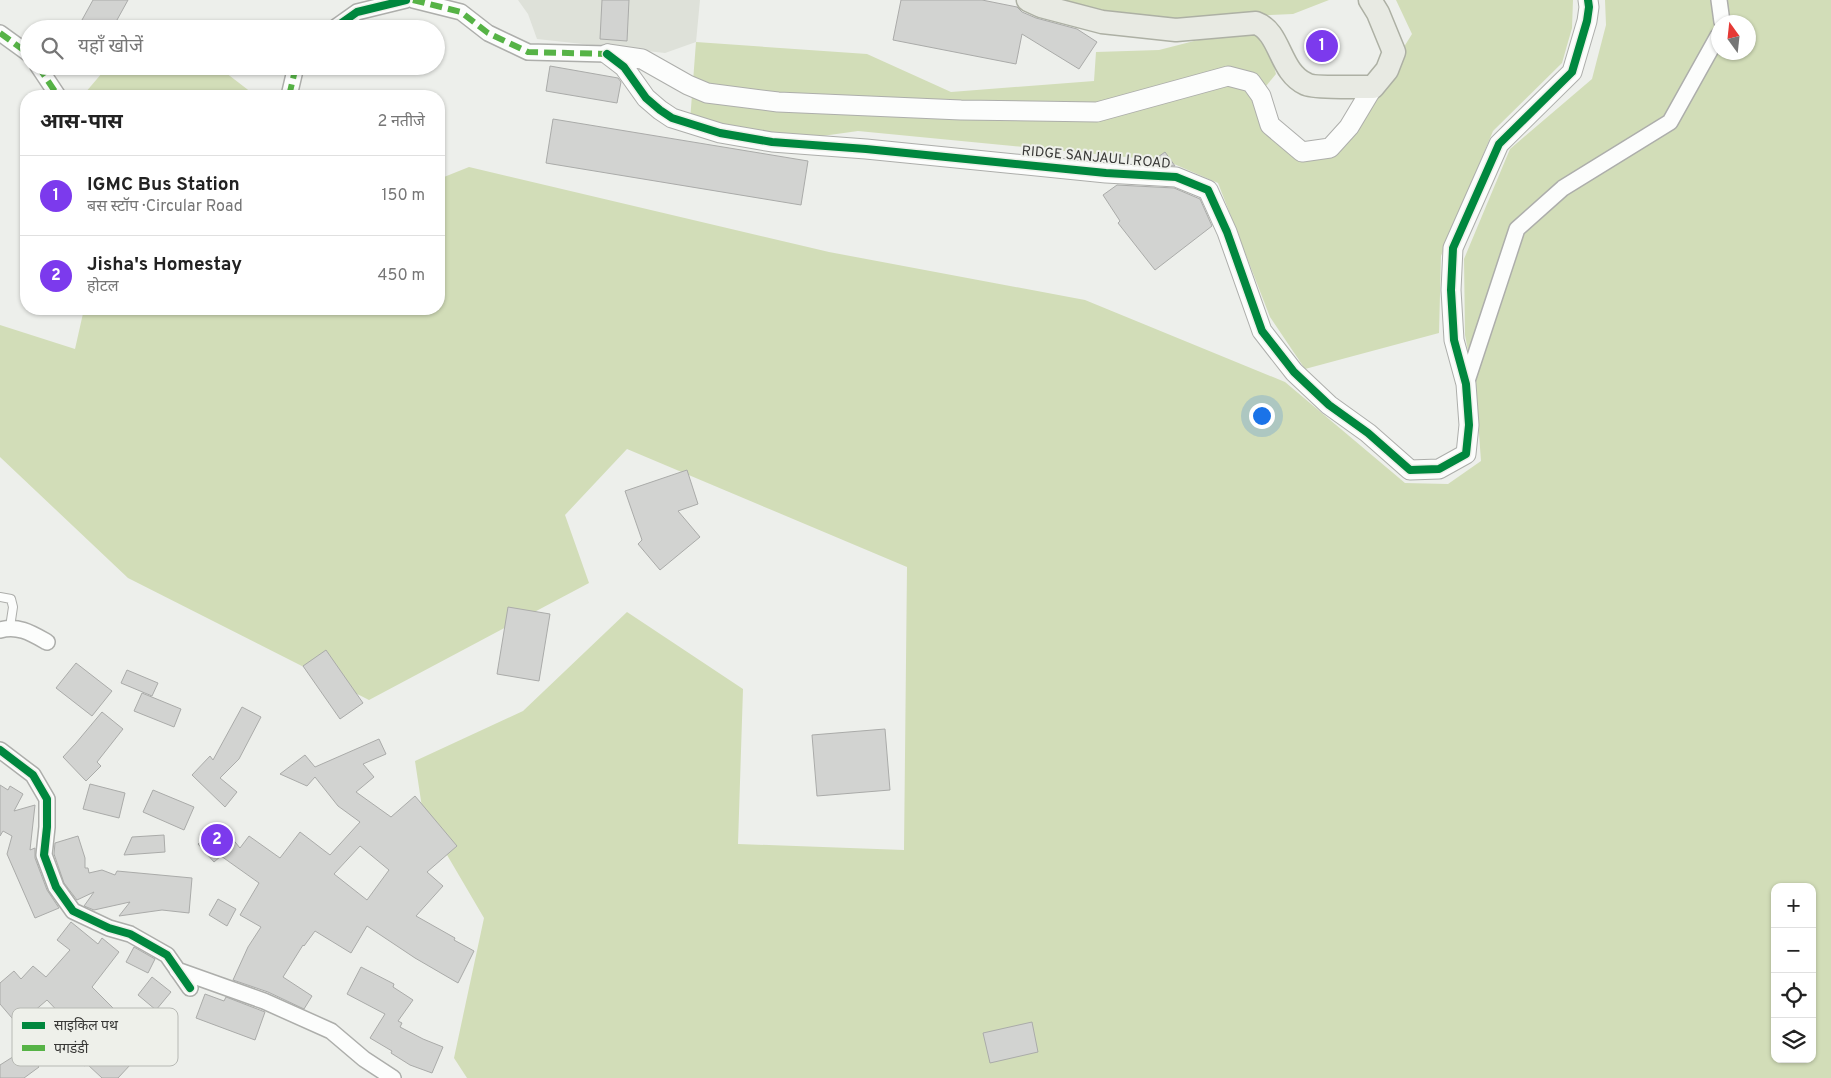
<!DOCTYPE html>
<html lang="hi">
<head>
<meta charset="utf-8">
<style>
  :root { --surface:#fff; --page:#f6f6f6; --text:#222; --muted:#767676; --line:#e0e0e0; --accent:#7c3aed }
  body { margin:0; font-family:Overpass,"Noto Sans Devanagari",sans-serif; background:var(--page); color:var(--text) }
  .controls { position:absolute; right:15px; bottom:15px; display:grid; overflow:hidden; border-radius:10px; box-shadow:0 1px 4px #0004 }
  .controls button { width:45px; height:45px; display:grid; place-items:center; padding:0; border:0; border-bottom:1px solid var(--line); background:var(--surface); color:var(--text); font:25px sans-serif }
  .compass { position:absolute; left:1711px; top:15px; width:45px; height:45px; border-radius:50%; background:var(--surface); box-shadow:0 1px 4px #0004; rotate:345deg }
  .you { position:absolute; left:1261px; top:415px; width:18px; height:18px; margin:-12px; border:4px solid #fff; border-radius:50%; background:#1a73e8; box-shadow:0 0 0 8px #1a73e833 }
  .badge { display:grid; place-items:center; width:32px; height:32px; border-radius:50%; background:var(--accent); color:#fff; font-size:16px; font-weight:700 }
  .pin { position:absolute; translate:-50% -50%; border:2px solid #fff; box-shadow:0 1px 5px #0006 }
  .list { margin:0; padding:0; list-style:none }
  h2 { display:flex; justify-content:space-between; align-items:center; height:65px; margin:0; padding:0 20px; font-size:21px }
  h2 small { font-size:16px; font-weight:400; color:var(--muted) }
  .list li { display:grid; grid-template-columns:32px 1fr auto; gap:15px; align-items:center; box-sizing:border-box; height:80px; padding:0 20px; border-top:1px solid var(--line) }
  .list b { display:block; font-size:19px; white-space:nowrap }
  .list p { margin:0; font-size:16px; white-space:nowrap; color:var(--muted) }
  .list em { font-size:16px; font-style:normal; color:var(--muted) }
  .icon { flex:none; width:28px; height:28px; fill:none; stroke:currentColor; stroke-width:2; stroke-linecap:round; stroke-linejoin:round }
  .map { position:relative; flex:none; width:1831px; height:1078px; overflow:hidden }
  .search { position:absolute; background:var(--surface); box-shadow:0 1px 4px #0004; left:20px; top:20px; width:425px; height:55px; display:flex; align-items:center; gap:12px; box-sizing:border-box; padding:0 18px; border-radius:28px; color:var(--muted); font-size:19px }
  .panel { position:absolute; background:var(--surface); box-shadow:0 1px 4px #0004; left:20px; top:90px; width:425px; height:225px; border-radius:20px }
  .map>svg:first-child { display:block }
</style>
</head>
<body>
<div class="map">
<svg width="1831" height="1078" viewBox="0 0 1831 1078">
  <rect width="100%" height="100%" fill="#edefeb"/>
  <!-- built -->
  <path fill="#dee1d9" d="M518,0H700L696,42L665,53L537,39L528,14Z"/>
  <!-- green -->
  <path fill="#d2ddb8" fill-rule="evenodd" d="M1057,0H1329L1293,14L1103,23Z
    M1396,0H1573L1572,28L1562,63L1493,131L1441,256L1439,333L1305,369L1270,317L1218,183L1167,161L858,131L765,144L690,121L696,42L867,54L951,92L1094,81L1096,52L1159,50L1241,29L1267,40L1276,74L1253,102L1267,135L1303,160L1336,156L1412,34Z
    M1605,0H1831V1078H467L454,1058L484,918L423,814L415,761L523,711L627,612L743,689L738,844L904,850L907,567L627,449L565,515L589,583L369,700L128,578L0,457V325L75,349L84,309H439V179L469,167L829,252L1085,300L1285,382L1405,483L1448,484L1481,461L1476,393L1465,335L1464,259L1510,149L1592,79L1606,25ZM1718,22H1748V52H1718ZM1775,887H1812V1059H1775Z
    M108,66H217L256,96H85V93Z"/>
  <!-- building -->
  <path fill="#d2d3d1" stroke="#aaaba9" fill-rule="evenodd" d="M93,0H128L112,29H77Z
    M602,0H629L627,41L600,39Z
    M901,0H982L1017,7L1022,12L1036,18L1077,29L1097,42L1079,69L1022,34L1016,64L893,40Z
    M550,66L618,78L621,82L617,103L546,91Z
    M553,119L808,161L801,205L546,163Z
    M1165,152L1175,166L1148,164Z
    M1117,185L1174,188L1200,199L1212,226L1155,270L1118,223L1120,221L1103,195Z
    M687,470L698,504L678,511L700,537L660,570L638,544L642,540L625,491Z
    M508,607L550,614L539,681L497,674Z
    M326,650L363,703L340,719L303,666Z
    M76,663L112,691L92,716L56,688Z
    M127,670L158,683L152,696L121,683Z
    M142,693L181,709L174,727L134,711Z
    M242,707L261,717L239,759L220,778L237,792L225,807L192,775L210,756L213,760Z
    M102,712L123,729L97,762L101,766L86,781L63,757L76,743Z
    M885,729L890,790L817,796L812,735Z
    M379,739L386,754L363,764L374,777L356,792L391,817L415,796L457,846L427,872L443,886L416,916L455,938L454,940L474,951L458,983L415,958L367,926L351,953L315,931L304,946L303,945L283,977L312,996L304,1009L268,992L233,980L248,947L261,927L240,915L259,883L221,856L214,862L198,844L221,825L240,848L249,836L280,858L300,832L330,855L360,822L338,806L315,777L307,786L280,774L305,755L315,767ZM360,846L389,870L367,900L334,874Z
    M90,784L125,793L119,818L83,809Z
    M0,785L8,790L10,786L23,794L14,811L35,805L30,850L35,848V858L47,890L59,908L35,918L7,854L12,836L3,831L0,836Z
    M153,790L194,807L184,830L143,812Z
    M164,835L165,852L124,855L132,837Z
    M78,836L85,858V868H88L89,873L102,870L115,875L117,871L192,878L189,913L162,910L119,916L130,902L94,910L84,906L94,892L77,900L64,883L54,854L55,843Z
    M218,899L236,909L227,926L209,915Z
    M71,922L98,944L102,938L119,952L92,987L117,1012L95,1034L113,1058L119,1052L131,1064L118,1078H102L87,1064L84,1066L67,1043L36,1063L39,1067L24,1078H0V1065L68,1022L47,1000L18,1025L0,1004V983L14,971L21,979L33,966L46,977L70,950L57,940Z
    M134,947L155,959L148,973L126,962Z
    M361,967L394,984L393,987L413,1000L398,1021L402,1023L400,1027L423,1039L443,1047L432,1073L410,1065L391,1053L392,1051L370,1038L385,1014L347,994Z
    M152,977L171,992L156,1010L138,995Z
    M205,994L224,1001L226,997L265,1012L255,1040L196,1018Z
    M1032,1022L1038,1052L990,1063L983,1033Z"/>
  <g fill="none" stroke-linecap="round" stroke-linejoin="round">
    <defs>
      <path id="service" d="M0,597L11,599L13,607L10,627"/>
      <path id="minor" d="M413,0L461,12L488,33L528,52L607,54
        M1719,0L1722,22
        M333,29L357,12L406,0
        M0,33L29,54
        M38,66L58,96
        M289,96L296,66
        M1466,384L1517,229L1563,188L1670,122L1718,36
        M0,630C18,625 31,633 47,642
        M0,750L33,775L47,799V827L44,855L56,887L73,911L109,928L130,934L167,955L190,988
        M177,970L264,1001L331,1031L364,1059L393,1078"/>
      <path id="tertiary" d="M607,54L624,67L646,98L660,110L672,118L720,133L772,142L866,149L1106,173L1176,177L1208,190L1227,232L1262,331L1294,372L1329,405L1368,433L1410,470L1439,469L1466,454L1469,425L1466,384L1454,340L1451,290L1453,248L1499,144L1572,72L1587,21L1589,7L1588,0
        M608,54L642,59L688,85L707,93L778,102L961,110L1097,112L1228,76L1251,82L1261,96L1270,125L1302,152L1330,148L1349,127L1373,87"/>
      <path id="primary" d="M1028,0L1041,6L1102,22L1176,30L1256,23C1281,32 1279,72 1306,84C1313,88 1361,87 1373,87L1387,70L1394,52L1378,13L1370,0"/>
    </defs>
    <!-- service casing -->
    <use href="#service" stroke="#adaeab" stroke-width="10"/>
    <!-- minor casing -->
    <use href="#minor" stroke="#adaeab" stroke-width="18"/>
    <!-- tertiary casing -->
    <use href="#tertiary" stroke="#adaeab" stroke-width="21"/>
    <!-- primary casing -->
    <use href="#primary" stroke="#adb0a4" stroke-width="25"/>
    <!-- service -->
    <use href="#service" stroke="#fcfdfc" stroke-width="8"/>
    <!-- minor -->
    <use href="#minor" stroke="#fcfdfc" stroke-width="15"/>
    <!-- tertiary -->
    <use href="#tertiary" stroke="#fcfdfc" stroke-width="19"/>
    <!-- primary -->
    <use href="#primary" stroke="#e8eae3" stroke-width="22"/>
    <!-- quiet -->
    <path stroke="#56b346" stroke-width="6" stroke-dasharray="12 6" stroke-linecap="butt" d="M413,0L461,12L488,33L528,52L607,54
      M0,33L29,54
      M38,66L58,96
      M289,96L296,66"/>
    <defs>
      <path id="cycleway" d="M333,29L357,12L406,0
        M607,54L624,67L646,98L660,110L672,118L720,133L772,142L866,149L1106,173L1176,177L1208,190L1227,232L1262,331L1294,372L1329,405L1368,433L1410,470L1439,469L1466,454L1469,425L1466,384L1454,340L1451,290L1453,248L1499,144L1572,72L1587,21L1589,7L1588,0
        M0,750L33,775L47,799V827L44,855L56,887L73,911L109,928L130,934L167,955L190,988"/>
    </defs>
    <!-- cycleway casing -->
    <use href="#cycleway" stroke="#eef0ea" stroke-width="11"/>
    <!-- cycleway -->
    <use href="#cycleway" stroke="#00873e" stroke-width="8"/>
  </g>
  <g text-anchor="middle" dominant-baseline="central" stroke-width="4" stroke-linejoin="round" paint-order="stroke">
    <!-- street labels -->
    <g font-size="14" fill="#383836" stroke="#eef0ea">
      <text transform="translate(1096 158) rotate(5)">RIDGE SANJAULI ROAD</text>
    </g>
  </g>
  <!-- legend -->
  <rect x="12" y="1008" width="166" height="58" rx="8" fill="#eef0ea" stroke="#b7b9b4" stroke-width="1"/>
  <rect x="22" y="1022" width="23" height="7" fill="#00873e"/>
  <rect x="22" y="1045" width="23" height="6" fill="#56b346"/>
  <g font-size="14" fill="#383836">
    <text x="54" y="1030">साइकिल पथ</text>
    <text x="54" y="1053">पगडंडी</text>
  </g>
</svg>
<div class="controls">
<button>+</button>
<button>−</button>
<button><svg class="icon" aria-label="locate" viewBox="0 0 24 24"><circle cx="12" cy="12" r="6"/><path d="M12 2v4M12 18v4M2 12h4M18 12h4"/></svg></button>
<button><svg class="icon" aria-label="layers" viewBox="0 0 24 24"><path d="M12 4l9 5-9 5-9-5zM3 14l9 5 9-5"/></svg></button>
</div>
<svg class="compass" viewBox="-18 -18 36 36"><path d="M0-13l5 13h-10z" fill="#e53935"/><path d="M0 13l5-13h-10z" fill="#767676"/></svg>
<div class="you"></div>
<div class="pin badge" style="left:1322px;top:46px">1</div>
<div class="pin badge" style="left:217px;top:840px">2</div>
<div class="search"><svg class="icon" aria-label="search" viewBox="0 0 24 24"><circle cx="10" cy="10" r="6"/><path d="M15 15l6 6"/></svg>यहाँ खोजें</div>
<section class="panel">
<h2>आस-पास<small>2 नतीजे</small></h2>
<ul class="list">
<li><span class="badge">1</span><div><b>IGMC Bus Station</b><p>बस स्टॉप · Circular Road</p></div><em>150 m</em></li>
<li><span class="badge">2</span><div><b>Jisha's Homestay</b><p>होटल</p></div><em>450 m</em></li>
</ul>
</section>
</div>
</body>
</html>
